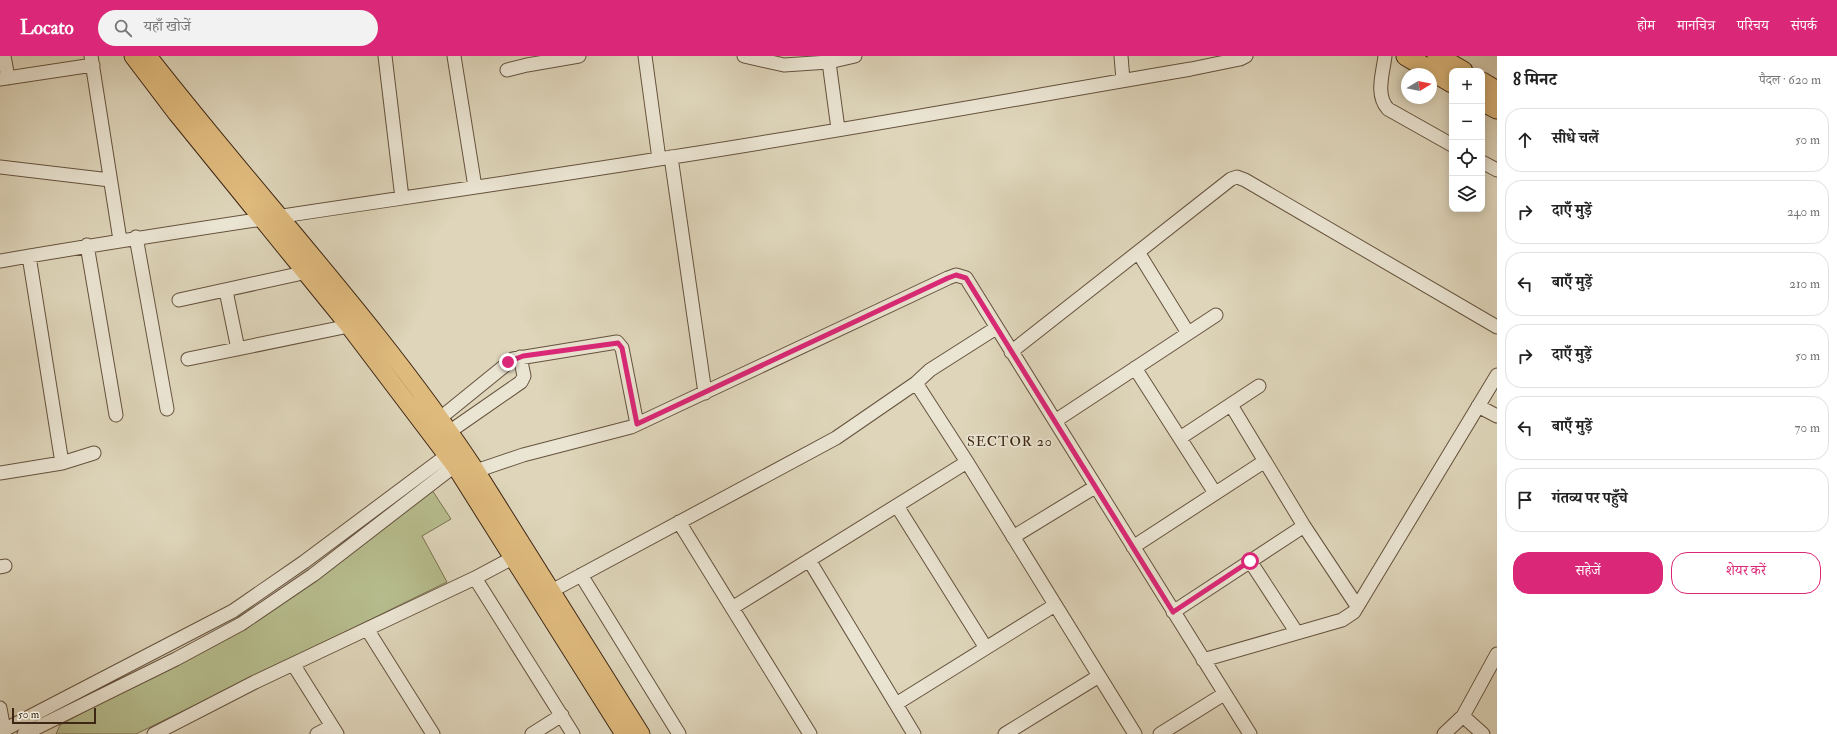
<!DOCTYPE html>
<html lang="hi">
<head>
<meta charset="utf-8">
<style>
  :root { --surface:#fff; --page:#f2f2f2; --text:#222; --muted:#767676; --line:#e0e0e0; --accent:#db2777 }
  body { margin:0; font-family:"IM FELL Double Pica","Noto Serif Devanagari",serif; background:var(--page); color:var(--text) }
  .controls { position:absolute; right:12px; top:12px; display:grid; overflow:hidden; border-radius:8px; box-shadow:0 2px 10px #0003 }
  .controls button { width:36px; height:36px; display:grid; place-items:center; padding:0; border:0; border-bottom:1px solid var(--line); background:var(--surface); color:var(--text); font:20px sans-serif }
  .compass { position:absolute; left:1401px; top:12px; width:36px; height:36px; border-radius:50%; background:var(--surface); box-shadow:0 2px 10px #0003; rotate:80deg }
  .scale { position:absolute; left:12px; bottom:10px; width:84px; box-sizing:border-box; padding-left:4px; border:2px solid #3d2613; border-top:0; font-size:11px; line-height:14px; white-space:nowrap; color:#3d2613; -webkit-text-stroke:3px #eae4d2; paint-order:stroke }
  .stop { position:absolute; width:12px; height:12px; margin:-9px; border:3px solid #db2777; border-radius:50%; background:#fff }
  .stop.end { background:#db2777; border-color:#fff; box-shadow:0 1px 4px #0008 }
  .list { margin:0; padding:0; list-style:none }
  h2 { display:flex; justify-content:space-between; align-items:center; height:52px; margin:0; padding:0 16px; font-size:17px }
  h2 small { font-size:13px; font-weight:400; color:var(--muted) }
  .list li { display:grid; grid-template-columns:26px 1fr auto; gap:12px; align-items:center; box-sizing:border-box; height:64px; margin:0 8px 8px; padding:0 8px; border:1px solid var(--line); border-radius:16px }
  .list b { display:block; font-size:15px; white-space:nowrap }
  .list em { font-size:13px; font-style:normal; color:var(--muted) }
  .actions { display:flex; gap:8px; padding:12px 16px }
  .actions a { flex:1; padding:9px 0; border:1px solid var(--accent); border-radius:16px; text-align:center; font-size:14px; color:var(--accent) }
  .actions .main { background:var(--accent); color:#fff }
  .icon { flex:none; width:22px; height:22px; fill:none; stroke:currentColor; stroke-width:2; stroke-linecap:round; stroke-linejoin:round }
  .map { position:relative; flex:none; width:1497px; height:678px; overflow:hidden }
  header { display:flex; align-items:center; gap:24px; box-sizing:border-box; height:56px; padding:0 20px; background:var(--accent); color:#fff }
  header strong { font-size:19px }
  nav { display:flex; gap:22px; margin-inline-start:auto; font-size:14px }
  .search { width:280px; height:36px; background:var(--page); display:flex; align-items:center; gap:10px; box-sizing:border-box; padding:0 14px; border-radius:22px; color:var(--muted); font-size:15px }
  main { display:flex }
  aside { flex:1; background:var(--surface) }
  .map>svg:first-child { display:block }
</style>
</head>
<body>
<header>
<strong>Locato</strong>
<div class="search"><svg class="icon" aria-label="search" viewBox="0 0 24 24"><circle cx="10" cy="10" r="6"/><path d="M15 15l6 6"/></svg>यहाँ खोजें</div>
<nav><a>होम</a><a>मानचित्र</a><a>परिचय</a><a>संपर्क</a></nav>
</header>
<main>
<div class="map">
<svg width="1497" height="678" viewBox="0 0 1497 678">
  <rect width="100%" height="100%" fill="#ded5ba"/>
  <filter id="stains"><feTurbulence type="fractalNoise" baseFrequency=".005" numOctaves="4"/><feColorMatrix values="0 0 0 0 .2 0 0 0 0 .09 0 0 0 0 .02 0 0 0 .5 -.17"/></filter>
  <radialGradient id="worn" r=".72"><stop offset=".6" stop-color="#630" stop-opacity="0"/><stop offset="1" stop-color="#630" stop-opacity=".3"/></radialGradient>
  <!-- green -->
  <path fill="#b6bc8d" stroke="#7a7150" d="M432,434L451,463L422,480L447,526L136,678H56L60,669L248,568Z"/>
  <g fill="none" stroke-linecap="round" stroke-linejoin="round">
    <defs>
      <path id="minor" d="M4,0L8,22
        M91,0L120,184
        M385,0L402,142
        M454,0L475,131
        M645,0L659,103
        M744,0L784,9L829,6L855,0
        M1121,0L1123,24
        M1385,0C1383,17 1375,39 1388,53L1452,89
        M829,6L838,73
        M507,14L527,9L579,0
        M0,23L93,9
        M671,101L705,337
        M1482,106L1497,114
        M0,111L110,124
        M136,181L167,353
        M87,189L116,359
        M1138,196L1188,277
        M29,200L62,407
        M0,205C219,167 440,138 659,103C837,76 1014,43 1191,13L1240,3L1246,0
        M226,235L238,293
        M179,244L312,215
        M1011,296L1231,123L1237,121L1245,124L1497,271
        M188,303L349,270
        M1135,312L1215,437
        M916,327L967,406L1135,678
        M1231,349L1304,470L1357,550
        M1478,350L1497,360
        M439,363L513,303L617,286L622,292L637,368
        M1055,365L1216,259
        M449,376L521,326L524,320L520,301
        M1180,382L1259,330
        M0,417L62,407L94,397
        M467,418L523,399L631,371L948,222L956,219L966,222L1250,678
        M897,450L986,592
        M679,466L810,678
        M1013,481L1095,431
        M1133,491L1265,405
        M809,504L914,678
        M1250,505L1297,577
        M0,511L5,510
        M581,519L679,678
        M475,522L573,678
        M544,539L836,382L916,327L930,314L996,272
        M732,552L967,406
        M1173,556L1304,470
        M367,573L433,678
        M1203,604L1342,564L1354,556L1497,319
        M293,608L337,678
        M896,648L1055,549
        M0,652L4,674
        M1463,660L1483,678
        M0,676L233,555L304,506L454,394
        M24,678L176,603L241,568L313,519L462,404
        M154,678L255,626L475,522L520,498
        M317,678L332,670
        M532,678L562,659
        M1005,678L1099,620
        M1160,678L1224,638
        M1444,678L1463,660L1497,598"/>
      <path id="major" d="M133,0L177,58L349,270L455,410L624,678
        M148,0C256,139 379,268 476,415L641,678"/>
      <path id="highway" d="M1406,0L1452,27
        M1437,0L1463,15
        M1482,26L1497,35
        M1482,45L1497,53"/>
    </defs>
    <!-- minor casing -->
    <use href="#minor" stroke="#65523d" stroke-width="15"/>
    <!-- major casing -->
    <use href="#major" stroke="#3d2613" stroke-width="19"/>
    <!-- highway casing -->
    <use href="#highway" stroke="#3d2613" stroke-width="21"/>
    <!-- minor -->
    <use href="#minor" stroke="#eae4d2" stroke-width="13"/>
    <!-- major -->
    <use href="#major" stroke="#dfba7d" stroke-width="17"/>
    <!-- highway -->
    <use href="#highway" stroke="#dfba7d" stroke-width="19"/>
  </g>
  <g fill="none" stroke-linecap="round" stroke-linejoin="round">
    <!-- route -->
    <path stroke="#db2777" stroke-width="5" d="M508,306L523,300L618,287L622,292L637,368L948,222L956,219L966,222L1173,556L1250,505"/>
  </g>
  <g text-anchor="middle" dominant-baseline="central" stroke-width="3.5" stroke-linejoin="round" paint-order="stroke">
    <!-- quarter labels -->
    <g font-size="14" letter-spacing="1" fill="#3d2613" stroke="#eae4d2">
      <text x="1010" y="385">SECTOR 20</text>
    </g>
  </g>
  <rect width="100%" height="100%" filter="url(#stains)"/>
  <rect width="100%" height="100%" fill="url(#worn)"/>
</svg>
<div class="controls">
<button>+</button>
<button>−</button>
<button><svg class="icon" aria-label="locate" viewBox="0 0 24 24"><circle cx="12" cy="12" r="6"/><path d="M12 2v4M12 18v4M2 12h4M18 12h4"/></svg></button>
<button><svg class="icon" aria-label="layers" viewBox="0 0 24 24"><path d="M12 4l9 5-9 5-9-5zM3 14l9 5 9-5"/></svg></button>
</div>
<svg class="compass" viewBox="-18 -18 36 36"><path d="M0-13l5 13h-10z" fill="#e53935"/><path d="M0 13l5-13h-10z" fill="#767676"/></svg>
<div class="scale">50 m</div>
<div class="stop" style="left:1250px;top:505px"></div>
<div class="stop end" style="left:508px;top:306px"></div>
</div>
<aside>
<h2>8 मिनट<small>पैदल · 620 m</small></h2>
<ul class="list">
<li><svg class="icon" aria-label="ahead" viewBox="0 0 24 24"><path d="M12 20V5M6 11l6-6 6 6"/></svg><div><b>सीधे चलें</b></div><em>50 m</em></li>
<li><svg class="icon" aria-label="right" viewBox="0 0 24 24"><path d="M7 20v-9h11M14 6l5 5-5 5"/></svg><div><b>दाएँ मुड़ें</b></div><em>240 m</em></li>
<li><svg class="icon" aria-label="left" viewBox="0 0 24 24"><path d="M17 20v-9H6M10 6l-5 5 5 5"/></svg><div><b>बाएँ मुड़ें</b></div><em>210 m</em></li>
<li><svg class="icon" aria-label="right" viewBox="0 0 24 24"><path d="M7 20v-9h11M14 6l5 5-5 5"/></svg><div><b>दाएँ मुड़ें</b></div><em>50 m</em></li>
<li><svg class="icon" aria-label="left" viewBox="0 0 24 24"><path d="M17 20v-9H6M10 6l-5 5 5 5"/></svg><div><b>बाएँ मुड़ें</b></div><em>70 m</em></li>
<li><svg class="icon" aria-label="arrive" viewBox="0 0 24 24"><path d="M6 21V4h12l-3 4 3 4H6"/></svg><div><b>गंतव्य पर पहुँचे</b></div></li>
</ul>
<div class="actions"><a class="main">सहेजें</a><a>शेयर करें</a></div>
</aside>
</main>
</body>
</html>
